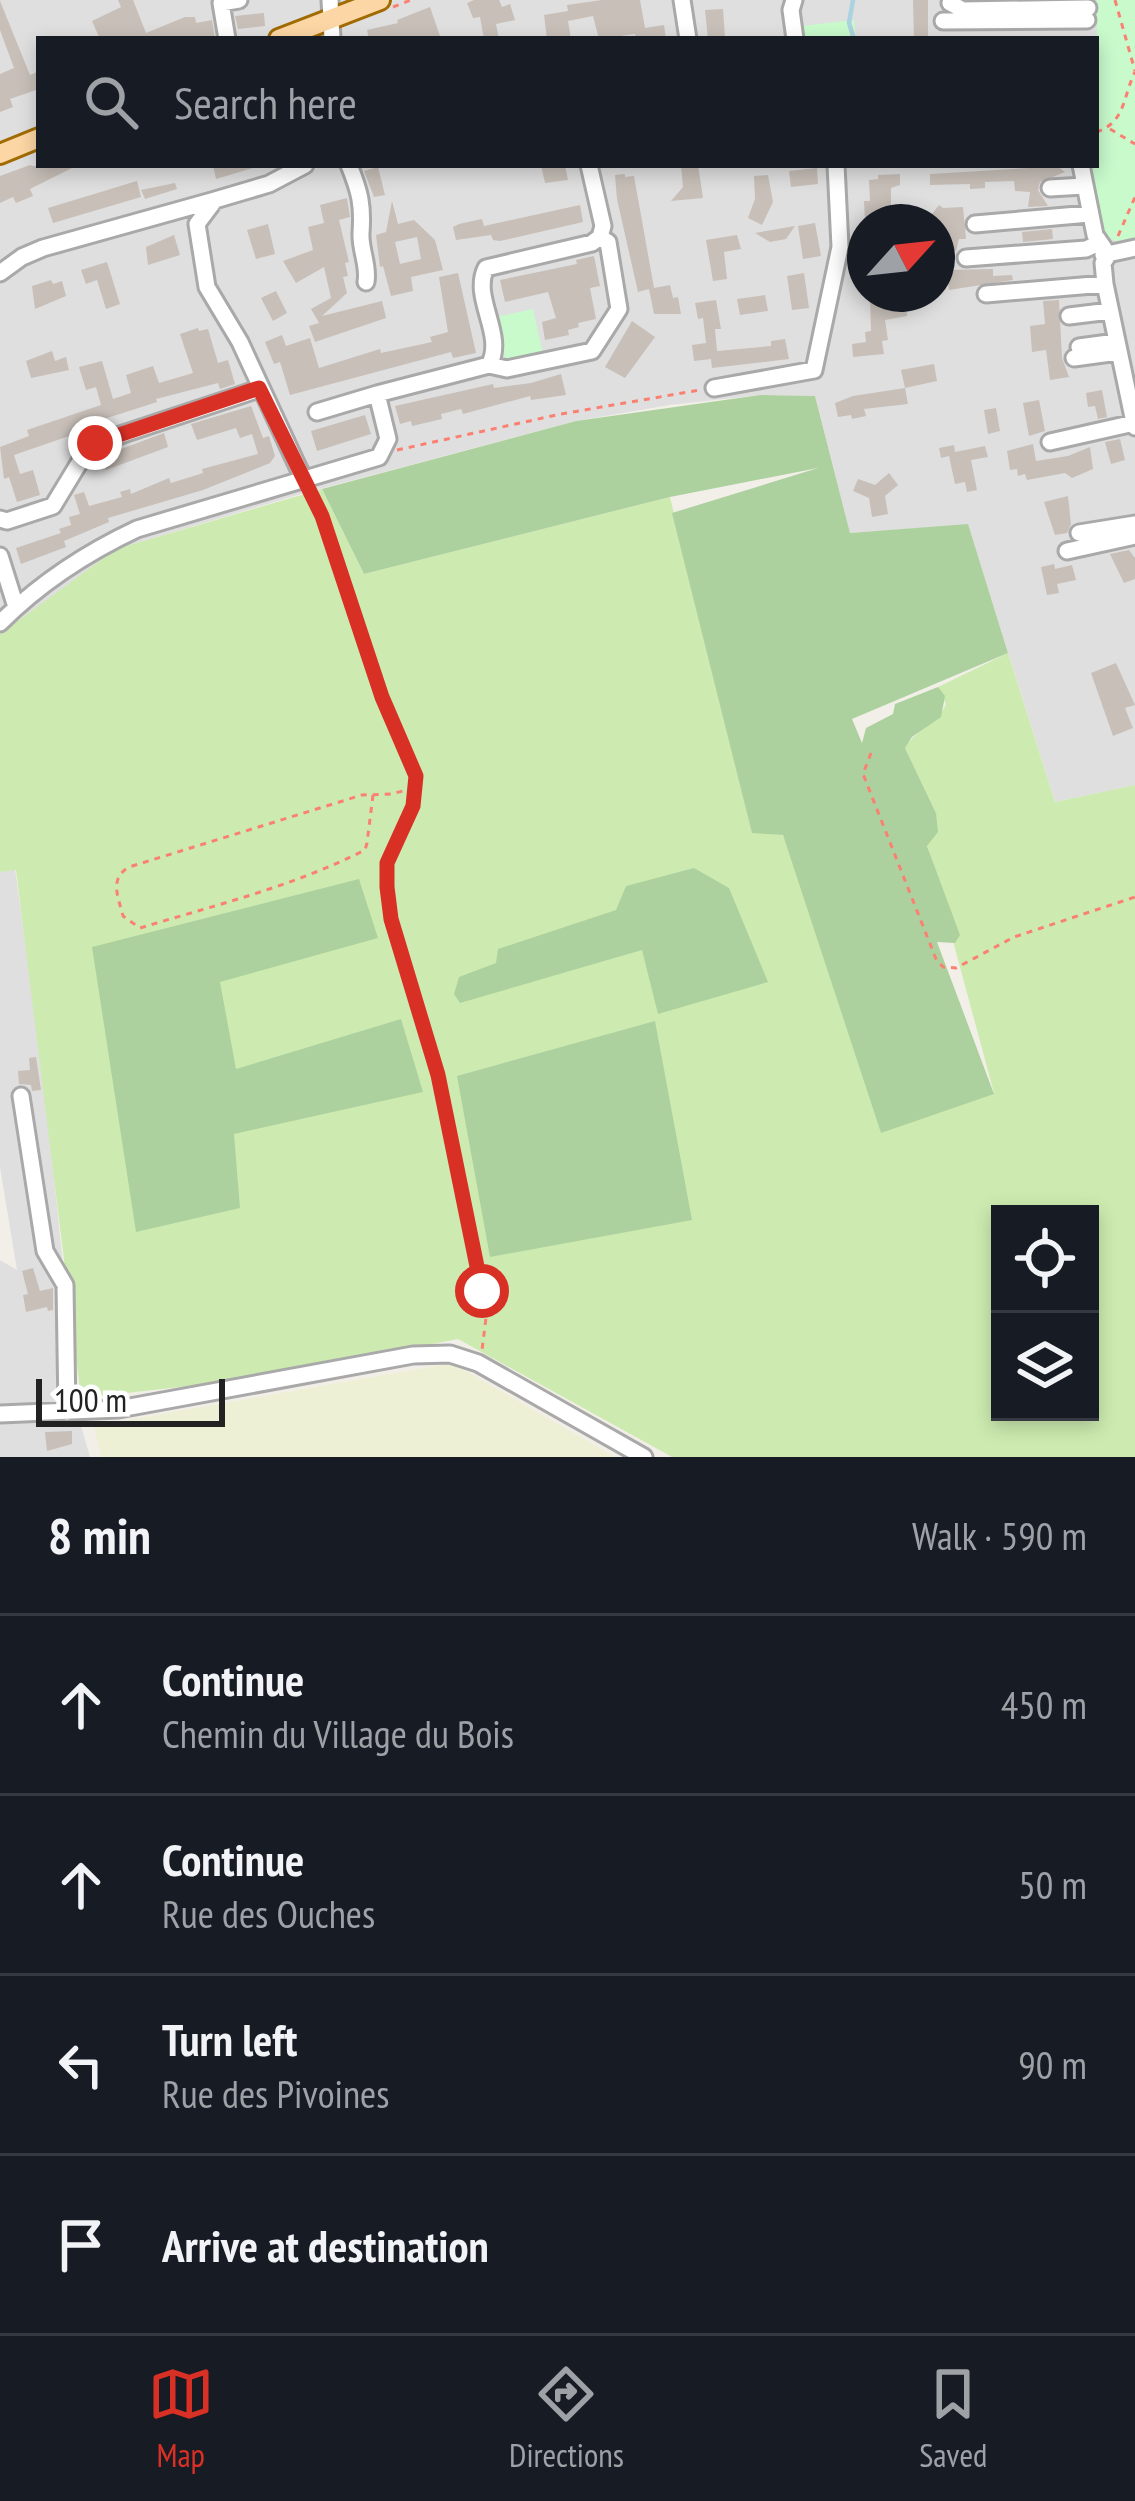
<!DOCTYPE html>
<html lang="en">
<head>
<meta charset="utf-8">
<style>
  :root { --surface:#171b24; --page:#20242c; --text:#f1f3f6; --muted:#9ea1a6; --line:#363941; --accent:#d93025 }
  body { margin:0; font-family:"PT Sans Narrow",sans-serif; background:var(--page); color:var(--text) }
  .controls { position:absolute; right:36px; bottom:36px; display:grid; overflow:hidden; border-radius:0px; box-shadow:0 6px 18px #0003 }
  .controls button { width:108px; height:108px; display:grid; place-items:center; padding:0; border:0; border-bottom:3px solid var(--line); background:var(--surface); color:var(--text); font:60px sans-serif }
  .compass { position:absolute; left:847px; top:204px; width:108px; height:108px; border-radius:50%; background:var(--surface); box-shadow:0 6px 18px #0003; rotate:63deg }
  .scale { position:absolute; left:36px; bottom:30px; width:189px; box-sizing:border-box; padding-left:12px; border:6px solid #222; border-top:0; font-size:33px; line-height:42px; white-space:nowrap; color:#222; -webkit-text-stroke:9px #fff; paint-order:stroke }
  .stop { position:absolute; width:36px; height:36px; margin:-27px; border:9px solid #d93025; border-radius:50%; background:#fff }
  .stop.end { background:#d93025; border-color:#fff; box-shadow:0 3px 12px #0008 }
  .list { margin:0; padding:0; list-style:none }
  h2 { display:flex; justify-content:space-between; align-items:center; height:156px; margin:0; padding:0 48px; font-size:51px }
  h2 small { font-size:39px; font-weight:400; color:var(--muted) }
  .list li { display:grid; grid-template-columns:78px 1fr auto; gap:36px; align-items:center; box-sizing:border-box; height:180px; padding:0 48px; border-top:3px solid var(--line) }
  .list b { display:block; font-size:45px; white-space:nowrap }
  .list p { margin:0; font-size:39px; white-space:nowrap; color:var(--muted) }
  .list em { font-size:39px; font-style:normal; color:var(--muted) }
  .icon { flex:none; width:66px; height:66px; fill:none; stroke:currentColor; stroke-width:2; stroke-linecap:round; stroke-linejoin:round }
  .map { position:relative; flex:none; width:1135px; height:1457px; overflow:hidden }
  .search { position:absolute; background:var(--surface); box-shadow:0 6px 18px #0003; left:36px; right:36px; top:36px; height:132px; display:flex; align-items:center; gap:30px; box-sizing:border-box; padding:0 42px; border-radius:0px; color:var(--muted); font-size:45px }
  .sheet { height:876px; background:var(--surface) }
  nav { display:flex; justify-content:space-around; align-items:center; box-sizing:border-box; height:168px; border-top:3px solid var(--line); background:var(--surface); font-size:33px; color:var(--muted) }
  nav a { display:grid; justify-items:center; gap:6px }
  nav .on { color:var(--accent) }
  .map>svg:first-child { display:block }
</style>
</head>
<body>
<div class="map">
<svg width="1135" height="1457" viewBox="0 0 1135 1457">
  <rect width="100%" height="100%" fill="#f2efe9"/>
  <!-- residential -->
  <path fill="#e0dfdf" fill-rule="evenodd" d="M0,0H1135V785L1055,802L968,525L850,533L815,396L760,395L670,405L576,421L301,494L117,549L0,640ZM39,39H1096V165H39ZM865,222H937V294H865Z
    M15,869L42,1062L79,1419L90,1457H0V1260L17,1270L0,1167V872Z"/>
  <!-- farmland -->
  <path fill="#eef0d5" d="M452,1363L615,1457H101L94,1426Z"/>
  <!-- grass -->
  <path fill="#cdebb0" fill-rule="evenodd" d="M322,489L364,574L670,497L752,832L782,835L994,1093L927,845L936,813L905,748C916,729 938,724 946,704L938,687L1008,653L1055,802L1135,785V1457H672L458,1339L244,1380L81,1398L16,870L0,872V634L116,549ZM1000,1214H1090V1412H1000Z"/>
  <!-- forest -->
  <path fill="#add19e" d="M760,395L815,396L850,533L968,524L1008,653L852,719L862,743L866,728L893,714L895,704L938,687L945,696L941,717L912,737L905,748L936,813L938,832L927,846L960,935L955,943L937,942L994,1094L881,1133L783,835L752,833L672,513L818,468L670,497L364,574L322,489L576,421Z
    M694,868L729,888L768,982L658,1014L642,950L460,1003L454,994L459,977L496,963L498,949L616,910L626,886Z
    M359,879L378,938L220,982L236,1069L401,1019L423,1092L234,1134L240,1208L136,1232L92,947Z
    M655,1021L692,1220L490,1257L457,1076Z"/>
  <!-- park -->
  <path fill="#c8facc" d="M1097,0H1135V240L1120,242L1097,234L1093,165H1096Z
    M854,20L856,39H801V26Z
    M533,309L543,354L506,362L496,317Z"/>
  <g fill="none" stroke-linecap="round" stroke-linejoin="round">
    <!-- stream -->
    <path stroke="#aad3df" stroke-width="4.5" d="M853,0L849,23L854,39"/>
  </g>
  <!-- building -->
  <path fill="#c7bfb8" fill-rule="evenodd" d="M118,0H133L146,33L185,17H195L196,23L212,20L215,39H100L92,21L121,7Z
    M474,0H499L502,7L510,4L515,20L496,24L499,39H484L480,17L473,18L467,3Z
    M602,0H640L645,28L664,25L666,39H636L635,34L599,39L593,16L568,21L571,39H547L544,15L568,11L567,5Z
    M913,0H928V39H914Z
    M0,1L30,75L39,71V89L10,99L13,107L0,112V74L14,68L0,30Z
    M430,7L441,39H369L367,30L398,23L397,20Z
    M723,9L725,38L708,39L705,10Z
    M264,13L265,26L238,29L235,16Z
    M30,165L33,166L78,165L30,189L33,196L16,203L13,197L0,203V176Z
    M213,165H253V168L216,179Z
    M541,165H565L568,180L545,183Z
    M681,165H698L703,198L671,201L683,187Z
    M378,167L385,195L374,197L364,171Z
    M1046,167H1058L1065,172L1040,182L1038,190L1048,206L1028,207L1030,192L1015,191L1014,181L985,182V188L970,189V184L930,185V174Z
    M817,168L818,184L791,187L789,171Z
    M625,174V177L634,176L654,288L670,285L673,298L678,297L681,314H654L649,289L638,292L617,199L615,175Z
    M900,174V185L891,188V213L885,214V222H865L864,201H870L869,180L878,179V175Z
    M768,175L773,202L762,225L748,218L755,199L754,176Z
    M137,181L141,197L53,223L48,208Z
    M175,183L177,189L145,199L141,190Z
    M347,198L350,217L339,220L349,262L345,263L348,276L343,277L347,293L322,316L382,301L386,318L315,342L309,326L319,323L311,309L331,298L324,267L296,283L283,261L313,250L308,227L324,223L320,205Z
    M392,201L398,224L414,220L435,240L443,270L411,277L413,291L391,296L383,266L380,267L376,235L386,232ZM417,237L421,259L400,264L395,242Z
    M580,205L583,222L500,241L493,240L491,235L456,240L453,227L459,224L482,219L484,226Z
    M939,205L943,208L963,207L966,239H959L956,251L937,253V222H926Z
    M815,223L821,256L803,259L798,226Z
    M268,224L275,254L256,259L247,230Z
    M795,226L786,239L770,242L755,233Z
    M1052,229L1053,239L1023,242L1022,232Z
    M174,235L180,255L148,265L146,247Z
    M737,235L741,249L724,252L727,279L713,281L706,240Z
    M594,256L600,286L590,288L596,319L578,323L579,327L568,330L569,335L545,340L542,322L556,318L548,292L505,302L500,280L577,264L576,260Z
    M107,262L120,304L106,309L97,280L86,284L81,270Z
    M993,269V276L1012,275L1013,280L949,290L947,270Z
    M458,273L476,353L453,358L451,352L290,395L280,362L274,364L265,342L282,335L286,346L310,338L319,368L380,349L381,353L432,342L430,337L448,332L439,277Z
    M804,273L809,308L792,310L787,276Z
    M51,280L53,284L62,281L66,296L35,309L32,286Z
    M276,291L287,313L273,321L261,298Z
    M765,295L768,311L740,315L737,299Z
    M870,297L906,299L907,316L885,320L888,340L882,341L884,354L853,357L852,344L866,342L865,332L871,331Z
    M716,300L721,329H715L717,351L771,346V341L785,339L789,359L712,368L711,359L694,361L692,345L706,343L703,318L698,319L695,303Z
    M1059,300L1062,358L1069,377L1050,380L1046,350L1032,352L1030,326L1045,324L1043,301Z
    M632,321L655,337L625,378L605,367Z
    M198,328L199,331L208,329L218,363L228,360L235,384L220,389L218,383L156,399L157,402L73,429L75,434L14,455L20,474L33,470L40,495L17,502L9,477L4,479L0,447L29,436L27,430L101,405L96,387L86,390L79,367L102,361L113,399L131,393L126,375L153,366L159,383L193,373L180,334Z
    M52,351L55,361L66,357L69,370L31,378L26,361Z
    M934,364L937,381L905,388L901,370Z
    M561,374L566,395L531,400L530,396L463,414L461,409L441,414L442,419L412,426L411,421L400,424L395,406L493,384L494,388L531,383Z
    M905,388L908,404L864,409L866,416L852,419L851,415L838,417L835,403L853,396Z
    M1102,390L1107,417L1098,419L1095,406L1088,407L1086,393Z
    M1039,400L1045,431L1029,436L1023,403Z
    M251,406L263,438L269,436L275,456L270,463L203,490L108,518L109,522L64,541L66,547L21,564L16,548L61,533L59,529L71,525L69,517L80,514L74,495L84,492L89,506L122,497L120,492L130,489L131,494L169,478L171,483L203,473L202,469L258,454L252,434L240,438L236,428L197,440L191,424Z
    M996,408L1000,431L988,434L984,410Z
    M365,415L371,434L317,451L311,431Z
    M164,433L168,447L106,470L100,457Z
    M1120,439L1125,460L1111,464L1105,442Z
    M1033,444L1036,461L1068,456L1090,447L1093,469L1072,478L1065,473L1027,480L1025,474L1018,476L1017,469L1010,470L1007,451Z
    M954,445L955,452L985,446L988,457L971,460L977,490L967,492L965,482L955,484L949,456L941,458L939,448Z
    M889,473L898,485L885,496L888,514L872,517L869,498L853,491L858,479L875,485Z
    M1068,496L1071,524L1067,533L1055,535L1044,502Z
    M1129,550L1135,558V579L1124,583L1110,554Z
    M1054,564L1055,569L1072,565L1076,580L1057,584L1059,593L1047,595L1041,567Z
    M1116,663L1135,705L1125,708L1133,728L1113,736L1091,673Z
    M36,1057L41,1090L32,1091L31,1085L19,1084L18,1071L30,1070L29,1058Z
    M33,1268L40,1291L53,1288V1310L48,1311L47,1307L26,1312L23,1295L28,1294L22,1271Z
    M72,1431V1444L47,1451L45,1432Z"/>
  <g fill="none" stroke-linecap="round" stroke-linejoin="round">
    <defs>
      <path id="minor" d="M330,0L332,39
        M682,0L688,39
        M794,0L791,10L795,39
        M950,3L963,10L1088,8
        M943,21L1087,20
        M227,39L221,3L239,0
        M349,165C360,192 363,205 361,233C360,250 369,265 366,282
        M589,165L603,226L600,237
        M1081,165L1095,235L1104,248
        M1050,188L1084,186
        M975,224L1089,214
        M1109,254L1103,263L1105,284L1135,427
        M1103,255L1135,248
        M966,258L1086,249L1099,243
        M0,273L22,257L43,248L215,200
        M986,294L1105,284
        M1069,316L1110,311
        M1079,347L1116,342
        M1074,358L1118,352
        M489,365C506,335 471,298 486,268L592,243L600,237
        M714,388L814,370L840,247L836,165
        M317,412L377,394
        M1050,442L1134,423
        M303,478L240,342L207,287L197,224L215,200L269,184L305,165
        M0,519L7,521L53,506L90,445L259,389
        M1079,533L1135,524
        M1067,551L1135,536
        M0,556L16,607
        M0,623C40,583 86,553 137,529L379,457L388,439L377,394L489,365L507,369L592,351L619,309L608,242L600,237
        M21,1096L45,1251L65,1285L67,1412
        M0,1414L119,1409L413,1355L450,1354L478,1363L644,1457"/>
      <path id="major" d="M279,39L380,0
        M0,154L39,138"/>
    </defs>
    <!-- minor casing -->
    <use href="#minor" stroke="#a9a9a9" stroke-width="21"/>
    <!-- major casing -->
    <use href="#major" stroke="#a06b00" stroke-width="24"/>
    <!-- path -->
    <path stroke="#fa8072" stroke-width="3" stroke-dasharray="6 6" stroke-linecap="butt" d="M1115,0L1135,71
      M393,7L411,0
      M1110,129L1135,144
      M1096,132C1126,123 1123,95 1135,72
      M1118,236L1135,197
      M397,450L561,414L700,390
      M310,492L336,552L383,697L416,776L413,806L387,863L391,919L438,1074L482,1291L486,1318L482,1350
      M871,753L863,774L936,959L943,967L956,968L1014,937L1135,897
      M373,795L367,843L365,850C294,886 216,905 140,928L123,916C118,896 109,879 129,867L362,795L391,794L415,788"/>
    <!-- minor -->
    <use href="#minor" stroke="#fff" stroke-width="15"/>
    <!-- major -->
    <use href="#major" stroke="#fcd6a4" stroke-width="18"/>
  </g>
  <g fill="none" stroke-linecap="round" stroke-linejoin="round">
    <!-- route -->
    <path stroke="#d93025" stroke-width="15" d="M95,443L259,388L322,516L382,697L416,776L413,806L387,863V887L391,919L438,1075L482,1291"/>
  </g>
</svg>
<div class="controls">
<button><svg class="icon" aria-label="locate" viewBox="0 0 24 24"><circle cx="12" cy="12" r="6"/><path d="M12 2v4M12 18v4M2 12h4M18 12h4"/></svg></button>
<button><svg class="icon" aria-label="layers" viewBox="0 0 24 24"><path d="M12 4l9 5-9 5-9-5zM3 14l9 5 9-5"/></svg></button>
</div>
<svg class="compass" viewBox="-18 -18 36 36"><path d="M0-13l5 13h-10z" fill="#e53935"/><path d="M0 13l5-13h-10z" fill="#9ea1a6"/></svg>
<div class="scale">100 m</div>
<div class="stop" style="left:482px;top:1291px"></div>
<div class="stop end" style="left:95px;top:443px"></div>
<div class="search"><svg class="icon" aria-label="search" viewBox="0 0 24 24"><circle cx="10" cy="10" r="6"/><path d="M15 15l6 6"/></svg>Search here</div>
</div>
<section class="sheet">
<h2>8 min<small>Walk · 590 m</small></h2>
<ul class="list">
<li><svg class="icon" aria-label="ahead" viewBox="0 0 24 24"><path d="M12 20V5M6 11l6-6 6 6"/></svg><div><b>Continue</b><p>Chemin du Village du Bois</p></div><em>450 m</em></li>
<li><svg class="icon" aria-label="ahead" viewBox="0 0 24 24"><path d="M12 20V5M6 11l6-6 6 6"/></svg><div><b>Continue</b><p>Rue des Ouches</p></div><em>50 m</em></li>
<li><svg class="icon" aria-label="left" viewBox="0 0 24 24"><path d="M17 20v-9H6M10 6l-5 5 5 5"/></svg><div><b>Turn left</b><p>Rue des Pivoines</p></div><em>90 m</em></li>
<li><svg class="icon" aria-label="arrive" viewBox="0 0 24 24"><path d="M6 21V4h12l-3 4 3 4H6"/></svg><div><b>Arrive at destination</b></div></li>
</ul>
</section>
<nav>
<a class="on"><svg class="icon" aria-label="map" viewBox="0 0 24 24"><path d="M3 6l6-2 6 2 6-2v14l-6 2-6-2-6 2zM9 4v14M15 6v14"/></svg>Map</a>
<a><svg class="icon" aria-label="directions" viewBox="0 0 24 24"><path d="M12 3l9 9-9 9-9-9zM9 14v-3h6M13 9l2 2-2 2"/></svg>Directions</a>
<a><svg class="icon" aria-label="saved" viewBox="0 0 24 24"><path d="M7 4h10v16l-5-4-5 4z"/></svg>Saved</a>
</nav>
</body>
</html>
